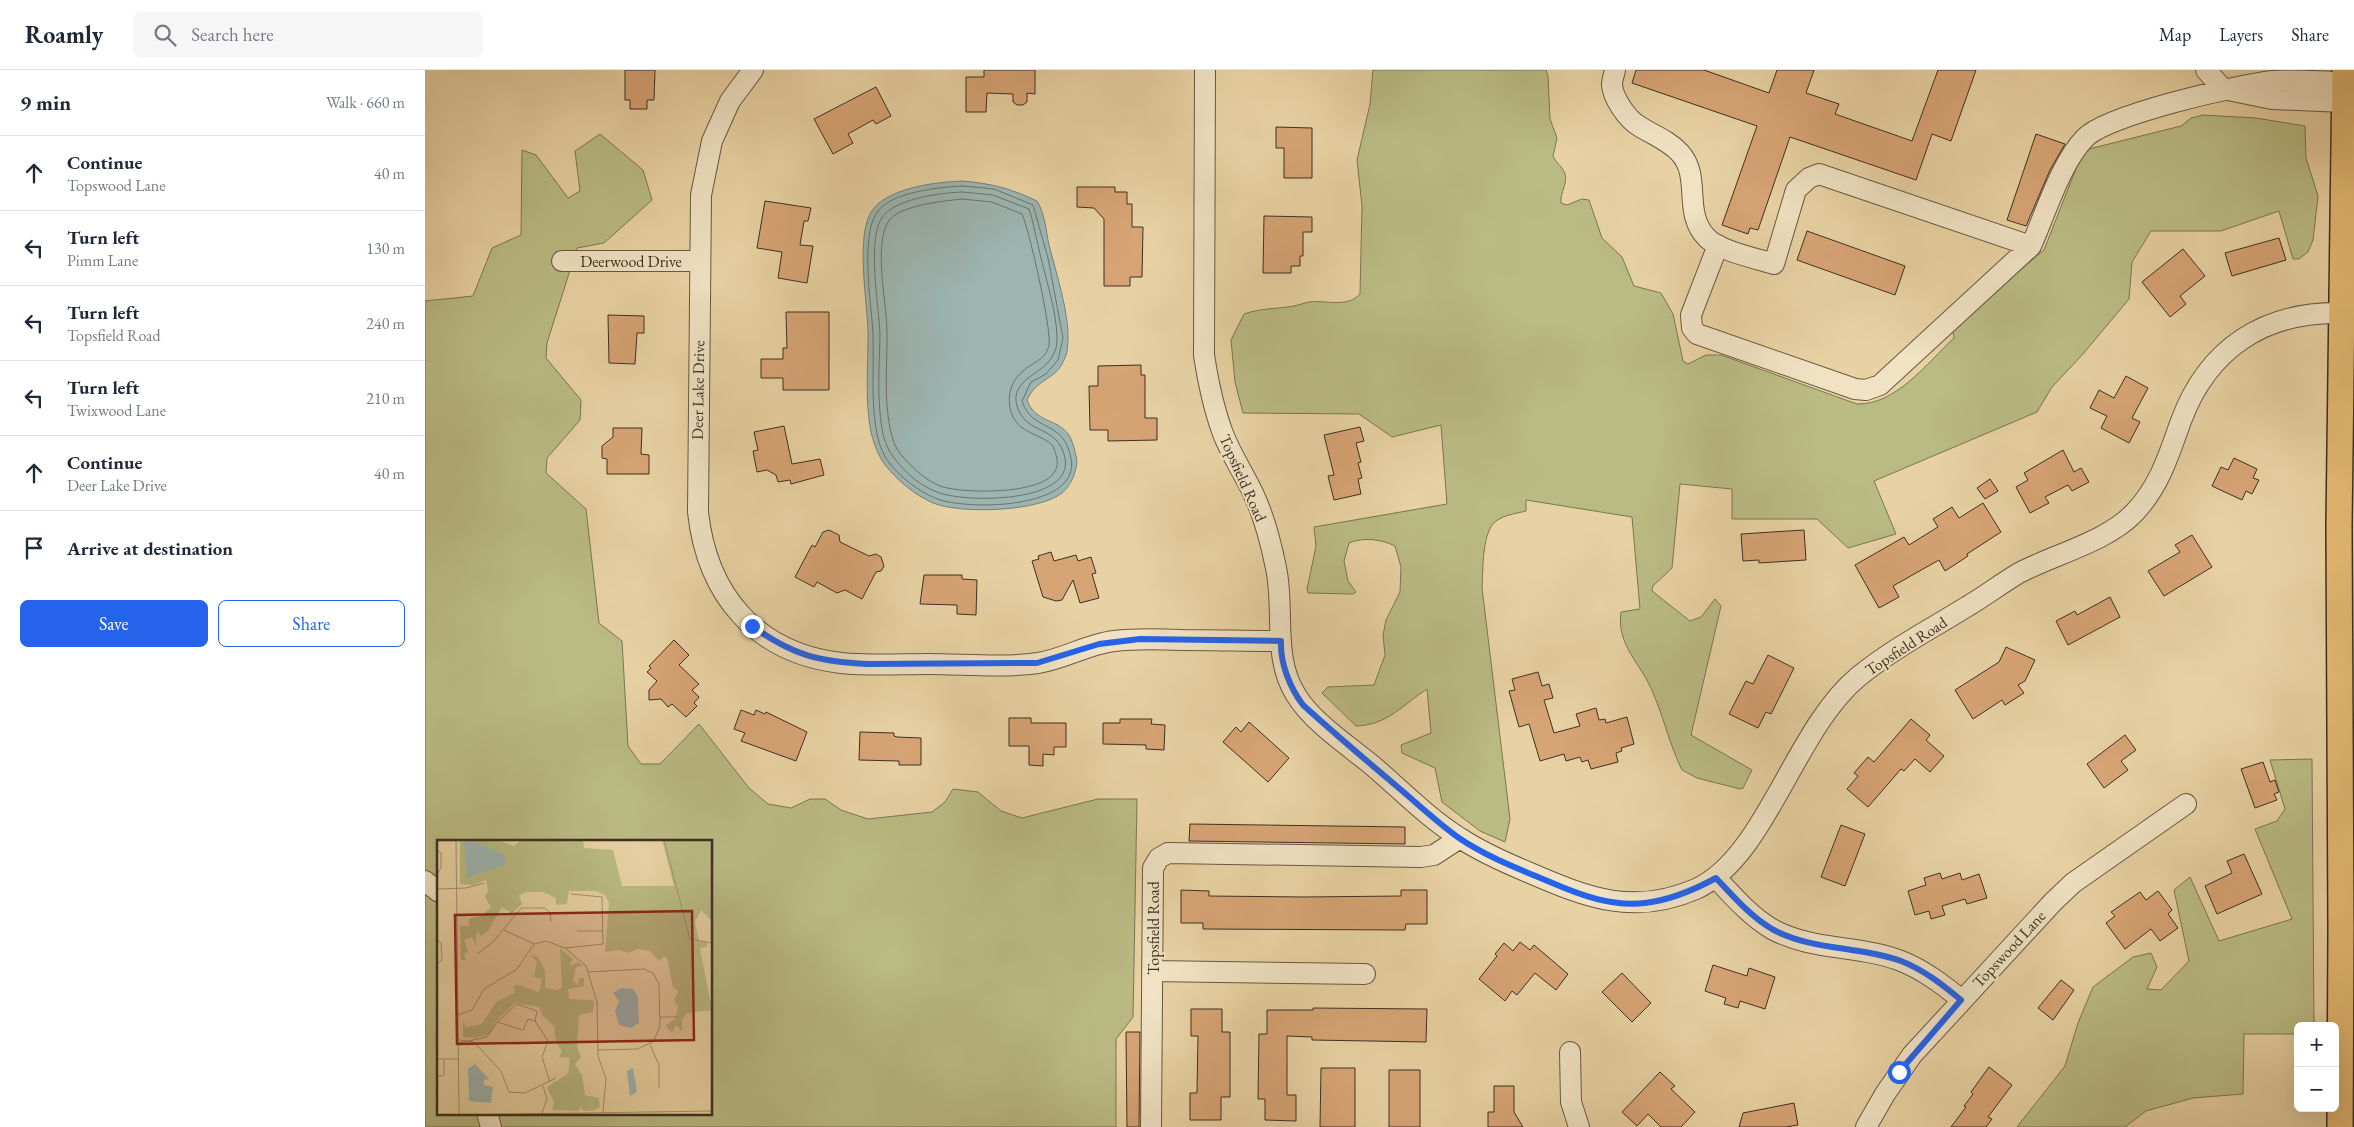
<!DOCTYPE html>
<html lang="en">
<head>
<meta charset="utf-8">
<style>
  :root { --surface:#fff; --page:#f6f6f7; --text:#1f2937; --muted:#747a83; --line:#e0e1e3; --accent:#2563eb }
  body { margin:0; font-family:"EB Garamond",serif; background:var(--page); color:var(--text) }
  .controls { position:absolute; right:15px; bottom:15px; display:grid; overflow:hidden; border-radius:8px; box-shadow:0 5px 20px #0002 }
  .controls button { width:45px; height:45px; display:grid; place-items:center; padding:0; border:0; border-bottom:1px solid var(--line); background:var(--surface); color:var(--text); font:25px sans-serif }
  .stop { position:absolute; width:15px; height:15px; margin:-11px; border:4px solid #2563eb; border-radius:50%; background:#fff }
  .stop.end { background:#2563eb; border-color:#fff; box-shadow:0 1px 5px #0008 }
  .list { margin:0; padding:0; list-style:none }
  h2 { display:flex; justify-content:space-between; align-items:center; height:65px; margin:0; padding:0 20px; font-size:21px }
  h2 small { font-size:16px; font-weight:400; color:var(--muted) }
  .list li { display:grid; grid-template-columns:32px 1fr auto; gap:15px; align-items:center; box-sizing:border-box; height:75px; padding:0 20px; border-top:1px solid var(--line) }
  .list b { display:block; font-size:19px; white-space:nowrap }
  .list p { margin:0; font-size:16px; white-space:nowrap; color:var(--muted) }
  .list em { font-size:16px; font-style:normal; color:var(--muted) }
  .actions { display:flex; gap:10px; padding:15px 20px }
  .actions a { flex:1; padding:11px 0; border:1px solid var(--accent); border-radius:8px; text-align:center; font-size:18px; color:var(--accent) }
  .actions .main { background:var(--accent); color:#fff }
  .icon { flex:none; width:28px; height:28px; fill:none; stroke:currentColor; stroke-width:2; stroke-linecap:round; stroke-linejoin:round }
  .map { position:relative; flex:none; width:1929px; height:1057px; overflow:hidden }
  header { display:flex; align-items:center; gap:30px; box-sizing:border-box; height:70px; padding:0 25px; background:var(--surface); border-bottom:1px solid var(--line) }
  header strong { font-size:24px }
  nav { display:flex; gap:28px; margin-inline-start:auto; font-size:18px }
  .search { width:350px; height:45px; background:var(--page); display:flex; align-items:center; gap:12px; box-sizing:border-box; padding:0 18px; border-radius:8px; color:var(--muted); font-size:19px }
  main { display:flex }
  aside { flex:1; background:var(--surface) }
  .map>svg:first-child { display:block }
</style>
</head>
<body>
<header>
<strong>Roamly</strong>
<div class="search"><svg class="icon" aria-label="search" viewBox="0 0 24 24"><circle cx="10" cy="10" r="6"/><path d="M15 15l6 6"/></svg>Search here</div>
<nav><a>Map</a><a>Layers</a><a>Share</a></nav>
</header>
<main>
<aside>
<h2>9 min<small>Walk · 660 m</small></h2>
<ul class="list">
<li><svg class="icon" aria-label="ahead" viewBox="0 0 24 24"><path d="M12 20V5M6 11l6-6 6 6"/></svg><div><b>Continue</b><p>Topswood Lane</p></div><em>40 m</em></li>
<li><svg class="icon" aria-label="left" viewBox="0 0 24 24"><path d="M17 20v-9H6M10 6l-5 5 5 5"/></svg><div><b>Turn left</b><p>Pimm Lane</p></div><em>130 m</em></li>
<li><svg class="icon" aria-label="left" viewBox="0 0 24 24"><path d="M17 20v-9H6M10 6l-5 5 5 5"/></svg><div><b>Turn left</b><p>Topsfield Road</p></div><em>240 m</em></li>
<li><svg class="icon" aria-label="left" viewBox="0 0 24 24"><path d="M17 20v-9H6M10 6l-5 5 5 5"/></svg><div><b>Turn left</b><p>Twixwood Lane</p></div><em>210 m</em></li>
<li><svg class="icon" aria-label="ahead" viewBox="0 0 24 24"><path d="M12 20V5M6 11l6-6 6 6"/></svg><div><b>Continue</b><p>Deer Lake Drive</p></div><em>40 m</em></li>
<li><svg class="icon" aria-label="arrive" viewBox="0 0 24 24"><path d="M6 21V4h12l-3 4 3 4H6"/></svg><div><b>Arrive at destination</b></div></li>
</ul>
<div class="actions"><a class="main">Save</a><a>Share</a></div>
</aside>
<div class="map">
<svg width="1929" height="1057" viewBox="0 0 1929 1057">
  <rect width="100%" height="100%" fill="#e8d2a3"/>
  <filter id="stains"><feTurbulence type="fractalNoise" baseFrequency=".004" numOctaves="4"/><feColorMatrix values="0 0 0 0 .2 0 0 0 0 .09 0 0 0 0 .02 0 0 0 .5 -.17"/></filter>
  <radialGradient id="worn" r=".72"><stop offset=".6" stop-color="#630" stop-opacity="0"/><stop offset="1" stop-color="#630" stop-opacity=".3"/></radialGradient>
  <!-- green -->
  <path fill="#babb83" stroke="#7c7553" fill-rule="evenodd" d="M948,0H1121L1123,6L1125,49L1132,68L1128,86C1131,93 1138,97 1140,104C1143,113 1135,122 1136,133L1142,135L1157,129L1164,130L1177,168L1197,187L1209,216L1236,223L1248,244L1258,291L1263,294L1281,285H1296L1432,334C1471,335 1502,293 1529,268L1527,256L1619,180L1654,91L1664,79L1756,56L1766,48L1778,45L1831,48L1880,56L1881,88L1893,126L1888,170L1883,182L1874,189H1868L1854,141L1796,161H1726L1707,192L1704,229L1658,284L1627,317L1612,342L1449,411L1471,464L1423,478L1392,449H1307V419L1255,414L1247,498L1228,516L1227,521L1265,551L1276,547L1290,529L1296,536L1266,665L1327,700L1318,718L1315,719L1272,708L1257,700C1245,676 1239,648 1228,623C1217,594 1191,576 1196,542L1215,539L1207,447L1101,430V441C1090,444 1075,445 1067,455C1057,469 1058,501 1057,518L1085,749L1080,772L1055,761L1017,732L1010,698L977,683L976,675L1006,663L1002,619C977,635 963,655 931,656L897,623L903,617L949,615L960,585L958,565L961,550L975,522L976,497L970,476C956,469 938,467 924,473L919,491L923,511L931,522L928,524L883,523L882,519L891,476L889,457L1022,434L1016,355L967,367L934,344L818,343L810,312L806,270L819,244C836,238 852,239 869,236C874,235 879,233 884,232C901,230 923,238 935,224L937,136L932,90L945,34Z
    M175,64L218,100L227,130L179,173L152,178L122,273L121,288L156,330L155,350L122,388L121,403L161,439L174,553L197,571L203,676L216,694H235L274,654L324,718L343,734L366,738L385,729H400L416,740L443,749L507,742L520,732L528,719L553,722L576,741L597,748L673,729H712L708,947L691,969V1057H0V231L48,226L67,178L96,165L97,80L111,85L143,128L155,121L150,81ZM14,771H286V1043H14Z
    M1887,689L1889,956H1873V964H1819L1818,1024L1768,1028L1721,1041L1700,1057H1592L1640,996L1653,953L1668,917L1708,887L1726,883L1732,897L1722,919L1736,920L1764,891L1749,820L1765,807L1794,871L1867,849L1830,759L1852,751L1860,739L1845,690Z"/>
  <!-- water -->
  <path fill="#9cb5b1" stroke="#777f78" d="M538,111C569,114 584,118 612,131C620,144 621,161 624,175C631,202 644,243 643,269C643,276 642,286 638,292C629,311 612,308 602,330C610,353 632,348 644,365C647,370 650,380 651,386C653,393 651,399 649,405C647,411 642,419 637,423C613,442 535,444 508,433C490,425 473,411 461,396C453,386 449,374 446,362C440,331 443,299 443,268C444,237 428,162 449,138C467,117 512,112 538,111Z"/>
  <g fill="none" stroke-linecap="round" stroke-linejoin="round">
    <!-- shore -->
    <path stroke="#6e726a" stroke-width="1" d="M538,116L569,119L608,135L623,188L638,268L633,290L621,304L606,312L597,331C607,363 638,348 646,388C657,440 539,441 510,428C493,421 477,408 465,394C457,384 453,371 451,359C446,327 449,297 448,265C447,236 434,165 453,141C467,122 515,117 538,116Z
      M537,122L568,125L604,139C608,150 610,164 613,175C619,204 632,240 632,269C632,274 631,281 628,285C620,304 584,309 592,336C601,366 633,354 640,388C649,434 538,433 512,422C496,416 480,403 470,389C463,381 459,370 457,359C452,328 454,298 455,268C455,240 440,165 459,145C474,128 516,123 537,122Z
      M537,129L567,132L597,144C604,159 627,260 624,276C620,291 607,292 597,302C584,313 581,332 588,347C596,364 617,364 628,376C631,385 635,392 630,401C619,425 537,424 515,416C500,410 487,397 477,386C470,378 467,368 465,358C459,328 462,298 462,268C463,238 448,177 463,152C473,135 520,131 537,129Z"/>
  </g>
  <!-- building -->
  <path fill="#d7a475" stroke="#3f2f23" d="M200,0H230L229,30H222V39H205V30H200Z
    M559,0H610V24L602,23V32L598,35H592L588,32V24L562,23L561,42H541V7H559Z
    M1211,0H1279L1344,23L1352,0H1389L1381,23L1414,34L1410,44L1487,71L1513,0H1551L1526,71L1507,64L1491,110L1365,67L1333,160L1325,158L1323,164L1297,155L1332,56L1207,13Z
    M451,17L466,46L451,54L448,50L423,64L428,73L408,84L389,49Z
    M851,57L887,58V108H859V78H851Z
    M1611,64L1640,74L1625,100L1601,156L1582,150Z
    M652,117H690V122H702V134H707V157H718L717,207H705V216H679V149L669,138L652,137Z
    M340,131L386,138L383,151H379L375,175L388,176L382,213L353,208L357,182L332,178Z
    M839,146L887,147V162H878V186H875V196H866V203H838Z
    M1382,161L1480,196L1470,225L1372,190Z
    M1854,168L1861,190L1807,206L1800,183Z
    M1758,179L1780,206L1755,226L1761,234L1745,247L1717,212Z
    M361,242H404V320H358V308H336V289H358V278H362Z
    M183,245L219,246V263H212L210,294L184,293Z
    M716,295V305H720V348H732V370L683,371V360H665L664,316H673V296Z
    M1701,306L1723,318L1707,348L1715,352L1704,373L1676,358L1682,346L1665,338L1674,320L1689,328Z
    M359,356L367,394L395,389L399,405L366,414L365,410L353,412L351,405L342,400L332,402L328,381L333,380L329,362Z
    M935,357L939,371L931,373L936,392L933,393L937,408L933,409L936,424L909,430L903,406L909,405L899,365Z
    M188,358H217L216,384L224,385V404H182V389L177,388V376L188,367Z
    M1638,380L1649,402L1656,398L1664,412L1647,421L1643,415L1620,427L1624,433L1605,443L1591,417L1603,410L1599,403Z
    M1809,388L1832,399L1828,408L1834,410L1827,424L1821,421L1817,430L1787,416L1796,397L1803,400Z
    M1565,409L1573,421L1560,429L1552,418Z
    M1558,433L1576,462L1542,484L1543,486L1520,501L1514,490L1468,516L1474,527L1454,538L1430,495L1479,467L1484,475L1513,457L1508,449L1527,437L1534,448Z
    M404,460L414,465L415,472L444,486L451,484L456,487L459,496L456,501L451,502L437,529L420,520L412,523L392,512L389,517L370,507L387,475L390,477L398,462Z
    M1379,460L1381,490L1334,493V490L1318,491L1316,464Z
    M1767,465L1787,497L1739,526L1723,501L1755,482L1750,475Z
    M626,482L629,491L651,485L653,491L666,487L671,503L667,504L674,528L655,533L648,510L637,530L631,531L618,527L607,491L614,489L613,486Z
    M499,505H537V509L552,510L551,545L532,544V535L495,534Z
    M1685,527L1695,547L1643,575L1631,551L1650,541L1652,545Z
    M249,570L264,585L254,595L274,614L267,620L274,627L269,633L272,636L261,647L247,634L243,637L236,629L224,630V620L232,611L222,602L226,598L224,596Z
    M1581,577L1610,590L1600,611L1593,615L1599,623L1580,635L1577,630L1548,649L1530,620L1574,592Z
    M1343,585L1369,598L1346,644L1341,642L1333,658L1304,644L1321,611L1328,614Z
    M1113,602L1117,616L1124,614L1128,628L1119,630L1129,663L1155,656L1151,644L1171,638L1174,650L1180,649L1181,653L1202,647L1209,674L1196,678L1197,681L1191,683L1193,692L1166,699L1163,690L1157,692L1155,687L1141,691L1139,684L1115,691L1104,654L1094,657L1084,621L1090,620L1087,609Z
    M316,640L329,645L331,640L340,644L341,642L382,662L371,691L316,671L320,663L309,659Z
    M584,648H606V653H641V677H629V685L618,684V696L604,695V676H584Z
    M695,649H727L726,654L740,655L739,680L721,679V675L678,674V653H695Z
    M1486,649L1505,665L1501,670L1519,686L1505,702L1490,689L1479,701L1476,699L1443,737L1422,719L1433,706L1429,703L1443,687L1449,692Z
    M824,652L864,688L843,712L798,672L811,657L816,662Z
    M435,662L469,663V666L472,667L496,668V695H474V691L434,690Z
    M1700,665L1711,680L1696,691L1703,700L1679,718L1662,694Z
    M1838,692L1845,712L1850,710L1854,722L1849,724L1852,730L1830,738L1816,699Z
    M765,754L980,757V774L764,771Z
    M1416,755L1440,764L1420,816L1396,807Z
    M1819,784L1837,824L1792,844L1780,816L1807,803L1802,791Z
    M1515,803L1517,809L1535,803L1537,810L1554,804L1562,828L1542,834L1540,829L1517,836L1520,845L1506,849L1504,841L1490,845L1483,821L1501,815L1499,808Z
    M756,820L784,821V826L879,827L976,826V820H1002V854H981L980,860L778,859V853H756Z
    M1733,821L1747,840L1743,844L1753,858L1735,871L1726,859L1700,879L1681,853L1690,846L1686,842L1715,822L1721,830Z
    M1095,872L1105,880L1109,875L1143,904L1131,920L1110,903L1092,925L1087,921L1080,931L1054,909L1072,886L1070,884L1079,873L1088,881Z
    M1288,895L1322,906L1324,898L1350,907L1340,939L1315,931L1313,938L1299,934L1301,928L1280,921Z
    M1197,903L1226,933L1207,952L1177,922Z
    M1636,910L1649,920L1628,950L1613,938Z
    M888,938L1002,939L1001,972L887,970V967L862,966V1025H871V1051L840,1050V1029H833L834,964H842V940H888Z
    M766,939H797V962H805V1027H796V1050H765V1023H772L773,966H766Z
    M701,962H715L714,1057H702Z
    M1564,997L1587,1015L1563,1047L1567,1049L1561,1057H1526L1541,1037L1539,1036L1548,1024L1546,1022Z
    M896,998H930V1057H895Z
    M964,1000H995V1057H964Z
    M1235,1002L1250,1016L1246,1019L1270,1042L1256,1057H1236L1223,1044L1212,1056L1197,1042Z
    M1069,1016H1089V1042L1098,1057H1063V1042H1069Z
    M1369,1033L1373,1055L1361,1057H1314L1318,1043Z"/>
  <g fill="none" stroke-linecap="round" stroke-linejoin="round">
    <defs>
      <path id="minor" d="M328,0L305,31L287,71L276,125L273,442C282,525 331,583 416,593C445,596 475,594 503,594C539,594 577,598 613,593C639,589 663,574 689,571C712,568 735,569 757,570C790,570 823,571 856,571
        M780,0L779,285C783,311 788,336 797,361C805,383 818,402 828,423C839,446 846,473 851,498C860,539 847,588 871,625C887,652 924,676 948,696C976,720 1003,748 1035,768C1056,782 1081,793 1105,803C1163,828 1209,846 1271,819C1341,787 1369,660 1433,607C1467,579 1506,559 1543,536C1560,526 1577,513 1594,503C1630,484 1681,472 1709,443C1735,416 1744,384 1756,351C1783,278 1840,241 1917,243
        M1190,0C1189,5 1187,10 1187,15C1188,28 1202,49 1214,56C1228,65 1243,70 1255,83C1277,107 1257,143 1282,168C1295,181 1330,188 1349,194L1371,120L1384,108L1394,104L1606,176C1620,145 1636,92 1660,68C1681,45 1813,15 1848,11C1871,9 1896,12 1920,12
        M1781,0L1798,19L1847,29L1919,32
        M1293,175L1266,245L1267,258L1272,264L1430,319L1441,320L1455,315L1606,176
        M137,191H274
        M1291,808C1308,826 1325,846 1347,859C1387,881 1435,875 1476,891C1499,900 1518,915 1537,930
        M0,811L14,822
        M727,901L940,904
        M1145,982L1146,1032L1154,1057
        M62,1043L66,1057
        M726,1057L728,798L734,788L743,783L996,787L1009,785L1035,768
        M1441,1057L1460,1024L1487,985L1628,832L1648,813L1761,734"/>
      <path id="major" d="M1915,1057L1916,860L1914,455L1920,0"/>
    </defs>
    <!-- minor casing -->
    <use href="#minor" stroke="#695843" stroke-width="22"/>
    <!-- major casing -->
    <use href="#major" stroke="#3f2f23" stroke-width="28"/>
    <!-- minor -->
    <use href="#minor" stroke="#f0e2c3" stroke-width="20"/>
    <!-- major -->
    <use href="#major" stroke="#e4b972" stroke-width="25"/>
  </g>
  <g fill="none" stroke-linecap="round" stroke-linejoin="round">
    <!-- route -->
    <path stroke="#2563eb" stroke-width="6" d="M327,556C367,585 394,592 443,594L612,593L674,574L715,569L856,571C855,593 865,618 878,635C910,664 943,692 975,719C995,736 1013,753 1034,768C1062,787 1094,799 1125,812C1155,825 1187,837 1220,833C1245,830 1269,820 1291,808C1308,826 1325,846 1347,859C1387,881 1435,876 1476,891C1499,900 1518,915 1536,930L1474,1002"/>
  </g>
  <g text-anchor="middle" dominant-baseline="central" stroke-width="4" stroke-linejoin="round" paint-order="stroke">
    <!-- street labels -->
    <g font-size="16" fill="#3f2f23" stroke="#f0e2c3">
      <text x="206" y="191">Deerwood Drive</text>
      <text transform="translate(273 320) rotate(-89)">Deer Lake Drive</text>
      <text transform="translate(818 408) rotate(66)">Topsfield Road</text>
      <text transform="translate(1481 576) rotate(-33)">Topsfield Road</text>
      <text transform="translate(728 858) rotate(-90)">Topsfield Road</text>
      <text transform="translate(1584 879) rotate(-47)">Topswood Lane</text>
    </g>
  </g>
  <!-- overview -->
  <g transform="translate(12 770)">
    <rect width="275" height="275" fill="#e8d2a3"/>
    <path d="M23,0H61L77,6L84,0H146L147,8L176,10L185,46H237L225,0H275V81L264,70L258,82L262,101L270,102V107L263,108L275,170L250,173L245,180V191L239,185L235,193L230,188L229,185L238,179L241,167L237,160L241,151L236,147L230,118L227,116L222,121L213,111L201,109L191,113L182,110L168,112L172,63L168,55L159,51H132L130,64L119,65V58L106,52H89L82,55L85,64L75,73L65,67L51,91L43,96L42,91L39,95V105L35,97L27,100L31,111L27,114L29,120H24L23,86H32V79L44,76L54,67L48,57L51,51L49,40L36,45L23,44ZM123,108L136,119L133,126L141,122L146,126L139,127L136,141L141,145L142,138H147V146L131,149L132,159L156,160L157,164L156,172L142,175L140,207L144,217L138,224L145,235L148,255L162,258L163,267L158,270L147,271L144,267L141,271L115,270L117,262L110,247L131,234L133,218L122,217L125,211L119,202L117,186L105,175L102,167L78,163L58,182L53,194L39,198L26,197V182L29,187L45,184L59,162L78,153L76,146L81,145L102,152L105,139L97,137L100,122L94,115L101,117L108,131V148L121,150L125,147Z" fill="#babb83"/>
    <path d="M33,0L68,15L69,24L30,38L27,3ZM185,148L196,149L201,157L202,183L194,188L182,185L178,171L182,161L176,153ZM38,224L52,239L47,240V245L56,247L54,263L32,261L31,229ZM196,228L200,252L193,256L190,231Z" fill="#9cb5b1"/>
    <path fill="none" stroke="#a49170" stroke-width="1" d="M19,0L22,275M227,0L253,99L275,103M0,10L4,13V28L0,34M0,49L29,48L47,43M67,90L97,104M140,91H166M0,100L4,103L5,120L0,124M128,108L166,104L165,57L134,54M40,114L56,102L84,68H108L113,73L114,82M151,132L207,129L216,133L222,144L223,187L216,202L200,209L161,210M21,175L35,170L47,149L80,129L97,104L109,101L128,108L149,126L160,162L161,216L169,239L166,272M223,177H240M60,182L80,164L100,171L98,181M22,200L37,202L64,231L72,252L88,253L119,238M22,203L50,197L60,182L86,190L91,179L98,181L111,201L105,217L113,242M213,205L222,225V248M0,219H22M0,237L7,235V219M105,273L110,259L106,246M19,275L275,271"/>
    <path fill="#8f2418" fill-opacity="0.15" stroke="#8f2418" stroke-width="2.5" d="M255,71L257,200L20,204L18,75Z"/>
    <rect width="275" height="275" fill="none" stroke="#3f2f23" stroke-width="2.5"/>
  </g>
  <rect width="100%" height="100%" filter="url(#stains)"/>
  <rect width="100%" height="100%" fill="url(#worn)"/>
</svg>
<div class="controls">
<button>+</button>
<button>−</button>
</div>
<div class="stop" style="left:1474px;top:1002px"></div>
<div class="stop end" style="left:327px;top:556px"></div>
</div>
</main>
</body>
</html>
